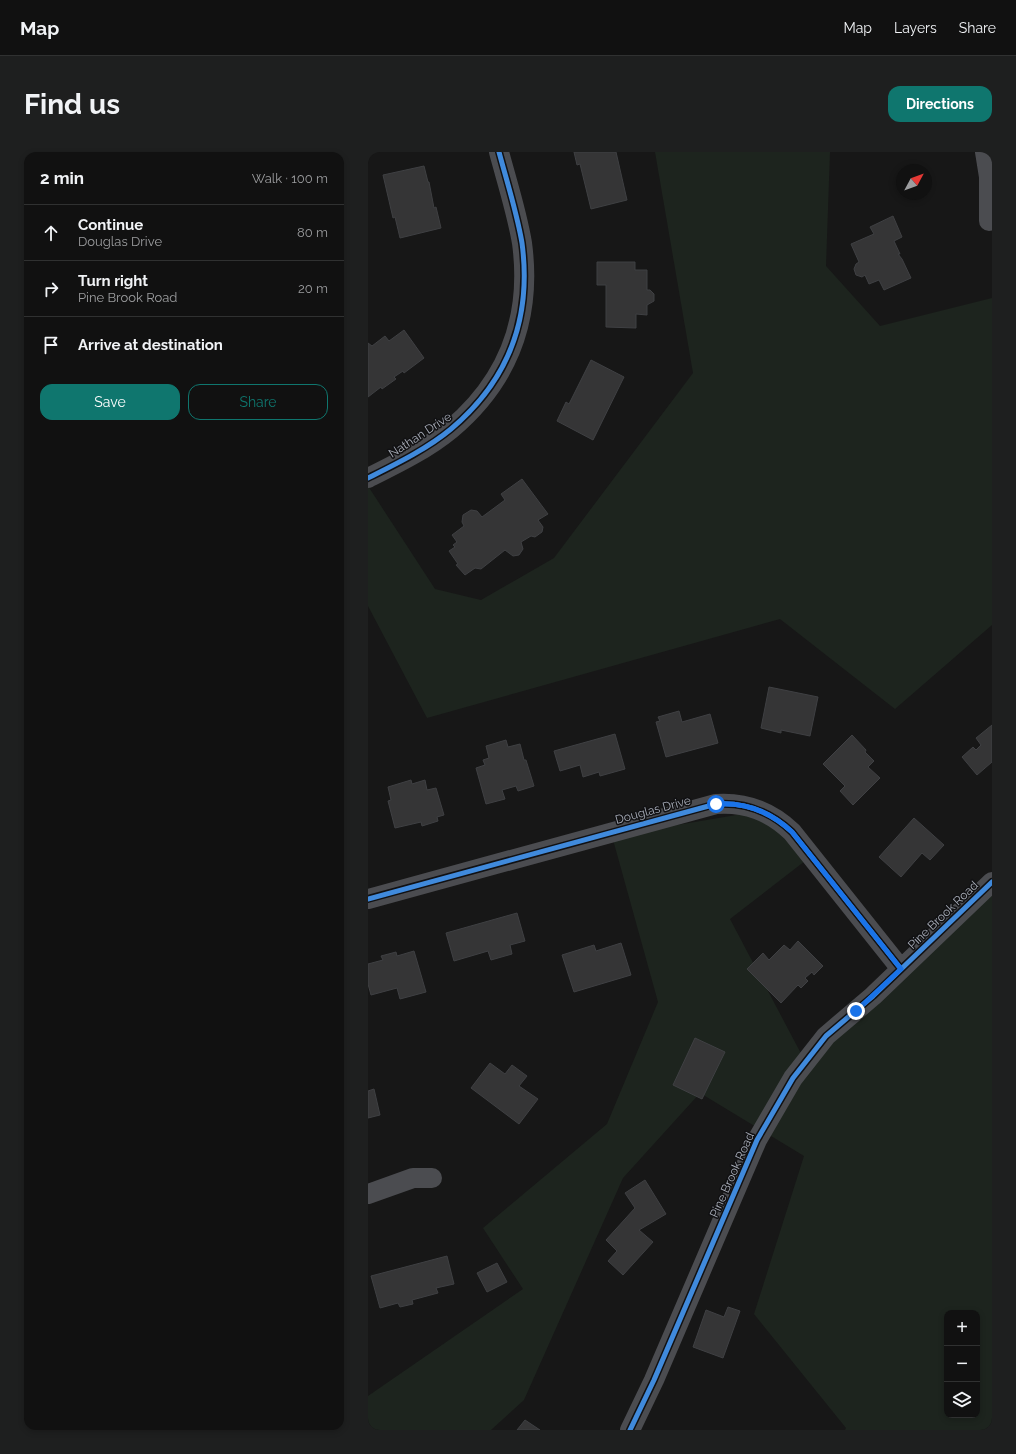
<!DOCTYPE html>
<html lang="en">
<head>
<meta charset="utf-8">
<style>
  :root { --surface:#111; --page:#1e1f1f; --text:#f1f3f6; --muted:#9c9d9f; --line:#303131; --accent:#0f766e }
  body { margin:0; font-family:Raleway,sans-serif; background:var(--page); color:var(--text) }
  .controls { position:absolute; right:12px; bottom:12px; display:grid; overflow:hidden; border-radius:8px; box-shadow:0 2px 6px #0003 }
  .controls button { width:36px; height:36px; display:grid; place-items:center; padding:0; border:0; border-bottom:1px solid var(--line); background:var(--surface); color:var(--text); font:20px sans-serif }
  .compass { position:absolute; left:528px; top:12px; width:36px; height:36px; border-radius:50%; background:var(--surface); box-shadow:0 2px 6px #0003; rotate:49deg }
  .stop { position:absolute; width:12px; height:12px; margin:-9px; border:3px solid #1a73e8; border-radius:50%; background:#fff }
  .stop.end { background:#1a73e8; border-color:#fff; box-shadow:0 1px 4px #0008 }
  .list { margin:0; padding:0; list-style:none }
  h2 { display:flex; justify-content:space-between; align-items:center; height:52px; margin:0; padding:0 16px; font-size:17px }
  h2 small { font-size:13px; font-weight:400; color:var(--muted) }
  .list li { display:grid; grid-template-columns:26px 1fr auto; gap:12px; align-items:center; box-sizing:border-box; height:56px; padding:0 16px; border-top:1px solid var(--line) }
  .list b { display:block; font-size:15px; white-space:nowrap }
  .list p { margin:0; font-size:13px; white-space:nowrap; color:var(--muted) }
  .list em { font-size:13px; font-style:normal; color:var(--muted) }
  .actions { display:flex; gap:8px; padding:12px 16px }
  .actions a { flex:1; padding:9px 0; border:1px solid var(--accent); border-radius:12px; text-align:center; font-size:14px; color:var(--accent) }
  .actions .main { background:var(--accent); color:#fff }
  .icon { flex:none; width:22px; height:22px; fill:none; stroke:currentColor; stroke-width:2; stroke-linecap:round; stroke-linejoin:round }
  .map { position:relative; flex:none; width:624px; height:1278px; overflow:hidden; border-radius:12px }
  header { display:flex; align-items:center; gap:24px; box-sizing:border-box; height:56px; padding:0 20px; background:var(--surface); border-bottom:1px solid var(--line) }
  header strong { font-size:19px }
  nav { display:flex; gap:22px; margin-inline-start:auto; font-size:14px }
  .intro { display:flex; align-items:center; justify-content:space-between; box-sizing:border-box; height:96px; padding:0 24px }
  h1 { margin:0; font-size:28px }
  .button { padding:10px 18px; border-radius:12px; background:var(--accent); color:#fff; font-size:14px; font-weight:700 }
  main { display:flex; gap:24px; padding:0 24px }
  aside { flex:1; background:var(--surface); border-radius:12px; box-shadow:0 2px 6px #0003 }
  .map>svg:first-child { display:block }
</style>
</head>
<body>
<header>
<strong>Map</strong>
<nav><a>Map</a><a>Layers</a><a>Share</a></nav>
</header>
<div class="intro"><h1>Find us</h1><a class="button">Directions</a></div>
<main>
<aside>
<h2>2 min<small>Walk · 100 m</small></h2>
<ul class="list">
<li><svg class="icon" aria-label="ahead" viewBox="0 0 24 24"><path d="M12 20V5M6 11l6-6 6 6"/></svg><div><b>Continue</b><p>Douglas Drive</p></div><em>80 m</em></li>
<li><svg class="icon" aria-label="right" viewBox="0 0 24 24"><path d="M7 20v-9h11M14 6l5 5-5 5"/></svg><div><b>Turn right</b><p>Pine Brook Road</p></div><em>20 m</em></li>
<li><svg class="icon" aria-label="arrive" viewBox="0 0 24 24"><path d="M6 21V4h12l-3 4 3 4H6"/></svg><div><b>Arrive at destination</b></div></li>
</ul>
<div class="actions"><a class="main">Save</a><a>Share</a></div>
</aside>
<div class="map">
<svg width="624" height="1278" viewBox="0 0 624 1278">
  <rect width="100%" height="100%" fill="#171717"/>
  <!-- green -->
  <path fill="#1d241e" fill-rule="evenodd" d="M287,0H462L458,114L512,174L624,146V473L527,557L412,467L59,566L0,454V334L67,437L113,448L186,406L325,221Z
    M392,659L446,702L362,767L438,911L624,739V1278H477L478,1276L386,1162L436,1004L332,941L255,1026L156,1248L123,1278H0V1244L155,1137L115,1076L239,972L290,850L244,684ZM579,1161H609V1263H579Z"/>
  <!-- building -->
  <path fill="#353536" stroke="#3f4043" d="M206,0H248L259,48L223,57L212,12L209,13Z
    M56,14L60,30H61L66,56L68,55L73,76L32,86L27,65L25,66L15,23Z
    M525,64L534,85L526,89L532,102H530L534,107L543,126L516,138L511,128L501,132L497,123L494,125L488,123L486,117L488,112L491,110L483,92L506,82L502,75Z
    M229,110H267V118H279V138H282L286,142V149L279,153V163L268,162V176L238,175V133H229Z
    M36,178L56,206L36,221L35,219L26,225L28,227L14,237L13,235L0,245V191L4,194L17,184L21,189Z
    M223,208L256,225L225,288L189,269L198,250L201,252Z
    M154,327L180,362L170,368L175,375L174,380L167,385L163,384L153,390L155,397L151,403L145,404L137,398L113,417L107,416L97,423L88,413L90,412L81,399L87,395L85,393L89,390L84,383L96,374L94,370L95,363L103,358L109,359L114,365L137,348L133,342Z
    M401,535L450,545L442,584L413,578V581L393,576Z
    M311,559L314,570L342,562L350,591L298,605L288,570L292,569L290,565Z
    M624,573V610L609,623L594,605L605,595L608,598L613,593L608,586Z
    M247,582L257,617L232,624L231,620L215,625L212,613L192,619L186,599Z
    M484,583L498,598L497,600L506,609L500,615L512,626L485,653L472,639L477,634L455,612Z
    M138,588L140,595L152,592L156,608H158L166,634L150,639L148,634L134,638L137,647L118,652L108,616L117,613L115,608L121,606L118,594Z
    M43,628L44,632L57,628L59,638L68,636L76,663L69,665L70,669L54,674L53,670L27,676L20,649L23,648L20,635Z
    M546,666L576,693L562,708L554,701L533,725L511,705Z
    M149,761L157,789L142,793L144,802L123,808L120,799L86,809L78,781Z
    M430,789L455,814L446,823L444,820L437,826L440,829L433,836L430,833L413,851L379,817L395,801L401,808L416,793L422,798Z
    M253,791L263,823L206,840L194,803L226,793L228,799Z
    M46,799L58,840L32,847L29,836L3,843L0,832V812L15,808L13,804L28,800L29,804Z
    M327,886L357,900L334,947L305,933Z
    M122,911L137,922L144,913L159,924L151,934L170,947L151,972L103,936Z
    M6,937L12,963L0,966V939Z
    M277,1028L298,1062L271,1078L285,1090L255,1123L240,1109L249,1099L238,1088L267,1056L257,1041Z
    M79,1104L86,1132L68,1136L70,1141L44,1148L45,1152L32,1155L30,1151L12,1156L3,1124Z
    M129,1111L139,1130L119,1140L109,1121Z
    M360,1155L372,1159L355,1206L325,1195L338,1158L356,1165Z
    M157,1268L172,1278H149Z"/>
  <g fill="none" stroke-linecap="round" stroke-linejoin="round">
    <!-- minor -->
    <path stroke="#4b4c50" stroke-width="20" d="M617,0L621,25V69
      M0,326C28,312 59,297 83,277C141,228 164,166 154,91C149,61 139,30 131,0
      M0,747L348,652C378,650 402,659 424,680L533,817
      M0,1042L45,1026H64
      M262,1278L286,1228L389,988L425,926L458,884L505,844L624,730"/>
    <defs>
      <path id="cycleway" d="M0,326C28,312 59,297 83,277C141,228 164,166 154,91C149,61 139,30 131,0
        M0,747L348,652C378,650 402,659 424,680L533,817
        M262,1278L286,1228L389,988L425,926L458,884L505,844L624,730"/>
    </defs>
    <!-- cycleway casing -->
    <use href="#cycleway" stroke="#111113" stroke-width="8"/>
    <!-- cycleway -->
    <use href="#cycleway" stroke="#408adc" stroke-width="5"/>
  </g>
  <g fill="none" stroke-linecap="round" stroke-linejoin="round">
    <!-- route -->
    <path stroke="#1a73e8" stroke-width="5" d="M348,652C378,650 402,659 424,680L533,817L488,859"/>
  </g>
  <g text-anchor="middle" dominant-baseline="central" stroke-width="3" stroke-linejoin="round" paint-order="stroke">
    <!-- street labels -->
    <g font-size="12" fill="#a8adb8" stroke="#111113">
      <text transform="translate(52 283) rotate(-33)">Nathan Drive</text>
      <text transform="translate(285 658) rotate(-15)">Douglas Drive</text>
      <text transform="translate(575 763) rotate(-44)">Pine Brook Road</text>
      <text transform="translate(364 1023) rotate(-66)">Pine Brook Road</text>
    </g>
  </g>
</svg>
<div class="controls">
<button>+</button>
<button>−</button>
<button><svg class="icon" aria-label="layers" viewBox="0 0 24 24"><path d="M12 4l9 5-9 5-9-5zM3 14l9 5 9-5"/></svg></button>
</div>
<svg class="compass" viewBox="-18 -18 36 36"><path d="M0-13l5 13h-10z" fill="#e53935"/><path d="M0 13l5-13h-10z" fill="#9c9d9f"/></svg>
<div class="stop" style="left:348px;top:652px"></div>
<div class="stop end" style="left:488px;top:859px"></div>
</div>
</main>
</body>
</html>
